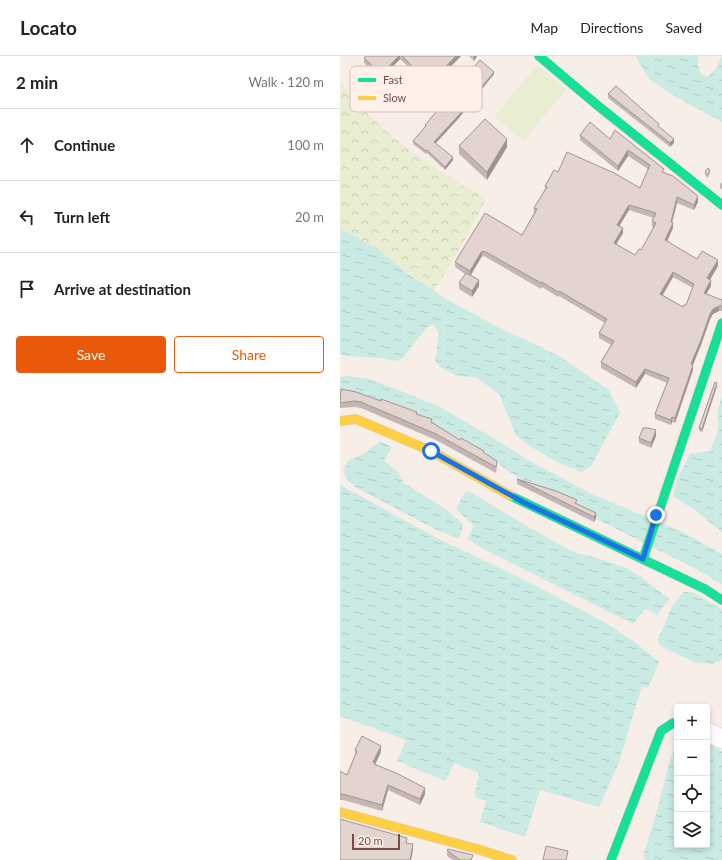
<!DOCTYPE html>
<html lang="en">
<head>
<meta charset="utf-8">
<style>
  :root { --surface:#fff; --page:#f2f2f2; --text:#222; --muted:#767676; --line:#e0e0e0; --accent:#ea580c }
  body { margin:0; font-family:Lato,sans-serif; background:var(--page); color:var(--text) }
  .controls { position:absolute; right:12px; bottom:12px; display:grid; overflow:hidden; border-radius:4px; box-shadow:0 2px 6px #0003 }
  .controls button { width:36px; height:36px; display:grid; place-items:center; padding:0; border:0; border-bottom:1px solid var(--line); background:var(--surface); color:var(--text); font:20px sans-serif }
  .scale { position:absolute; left:12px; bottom:10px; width:48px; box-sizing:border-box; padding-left:4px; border:2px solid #774c47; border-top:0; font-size:11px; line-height:14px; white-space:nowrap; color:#774c47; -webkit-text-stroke:3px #fff1ea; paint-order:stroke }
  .stop { position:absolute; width:12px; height:12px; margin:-9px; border:3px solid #1a73e8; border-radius:50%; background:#fff }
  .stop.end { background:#1a73e8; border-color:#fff; box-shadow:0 1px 4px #0008 }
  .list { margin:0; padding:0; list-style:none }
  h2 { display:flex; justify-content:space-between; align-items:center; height:52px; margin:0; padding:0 16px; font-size:17px }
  h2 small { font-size:13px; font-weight:400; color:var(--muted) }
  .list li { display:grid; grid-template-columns:26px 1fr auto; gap:12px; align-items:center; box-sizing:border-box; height:72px; padding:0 16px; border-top:1px solid var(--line) }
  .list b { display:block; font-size:15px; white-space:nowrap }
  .list em { font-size:13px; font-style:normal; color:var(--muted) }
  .actions { display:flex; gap:8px; padding:12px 16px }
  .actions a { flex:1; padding:9px 0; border:1px solid var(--accent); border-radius:4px; text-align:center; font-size:14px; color:var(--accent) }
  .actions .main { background:var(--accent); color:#fff }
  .icon { flex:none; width:22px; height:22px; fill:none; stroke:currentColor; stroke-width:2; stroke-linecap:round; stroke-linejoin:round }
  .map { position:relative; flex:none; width:382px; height:804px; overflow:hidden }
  header { display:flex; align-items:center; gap:24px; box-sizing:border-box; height:56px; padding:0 20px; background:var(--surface); border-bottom:1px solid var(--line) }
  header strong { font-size:19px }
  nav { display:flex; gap:22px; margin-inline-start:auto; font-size:14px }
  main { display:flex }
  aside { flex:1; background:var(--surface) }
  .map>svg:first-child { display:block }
</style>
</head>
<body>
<header>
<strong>Locato</strong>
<nav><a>Map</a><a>Directions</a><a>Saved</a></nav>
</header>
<main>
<aside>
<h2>2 min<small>Walk · 120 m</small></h2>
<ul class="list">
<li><svg class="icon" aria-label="ahead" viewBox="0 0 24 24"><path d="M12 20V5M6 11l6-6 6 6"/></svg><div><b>Continue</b></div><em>100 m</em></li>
<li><svg class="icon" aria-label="left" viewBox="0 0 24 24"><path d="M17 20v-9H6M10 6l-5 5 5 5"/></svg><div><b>Turn left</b></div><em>20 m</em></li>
<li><svg class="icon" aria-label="arrive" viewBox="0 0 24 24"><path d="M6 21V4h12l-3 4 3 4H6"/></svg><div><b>Arrive at destination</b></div></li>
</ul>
<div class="actions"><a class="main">Save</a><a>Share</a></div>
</aside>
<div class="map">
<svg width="382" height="804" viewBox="0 0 382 804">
  <defs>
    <pattern id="forest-crowns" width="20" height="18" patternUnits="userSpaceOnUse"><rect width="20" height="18" fill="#e9edd2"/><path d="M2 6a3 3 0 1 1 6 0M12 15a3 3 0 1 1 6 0" fill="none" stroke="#cbcdb6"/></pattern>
    <pattern id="water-ripples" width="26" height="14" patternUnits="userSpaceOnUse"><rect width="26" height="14" fill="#caeae4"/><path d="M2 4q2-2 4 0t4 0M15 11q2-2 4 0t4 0" fill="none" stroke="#b1cac5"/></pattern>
  </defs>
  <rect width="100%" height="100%" fill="#f8eee8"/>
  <!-- forest -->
  <path fill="url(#forest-crowns)" d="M0,27C16,46 33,64 52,80C79,104 115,124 146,143L125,184L94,235C64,215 32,188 0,174Z"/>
  <!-- pitch -->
  <path fill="#e9edd2" d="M197,9L226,33L184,85L154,61Z"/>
  <!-- water -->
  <path fill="url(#water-ripples)" d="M296,0H358C358,9 357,18 367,21L375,14L382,0V66L338,42L310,24L301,10Z
    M0,174L16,181L41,196L71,220L108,244L156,270L219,300L269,334L280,357L251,410L241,416L217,406L191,391L176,379L159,338L136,321L117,320L100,311L95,304L99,276L93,268L86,272L63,302L57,305L47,303L0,299Z
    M8,320L29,323L66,337L98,350L150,380L188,404L254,439L343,476L382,498V528L354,512L195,432L165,413L144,396L98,371L0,339V321Z
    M382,339V476L356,455L333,440L338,421L350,398L370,395L378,376V354Z
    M40,385L52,391L44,405L58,416L64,427L104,452L123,468L121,479L117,482L99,475L15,431L6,422L3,414L8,405L25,397Z
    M0,429L99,483L183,523L266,567L296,587L319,606L308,632L302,630L278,709L259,751L200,734L185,781L140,766L146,745L134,741L139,717L114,707L105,725L57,705L66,684L0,660Z
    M128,435L149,447L178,465L231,495L267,505L286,512L301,521L329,543L317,559L305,553L293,568L149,496L127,483L134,470L116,453L123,439Z
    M343,536H352L382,553V604L372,608L356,607L320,590L318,583L332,551Z
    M337,688V789H367V688L382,695V804H306L303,800L316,759L329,707Z"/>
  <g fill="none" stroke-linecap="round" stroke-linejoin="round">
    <defs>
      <path id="street" d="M367,676L382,683"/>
      <path id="fast" d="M199,0L257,49L382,149
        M171,440L365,533L382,544
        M303,503L382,267
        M271,804L321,675L333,667L337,668"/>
      <path id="slow" d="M0,365L16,363L91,395L171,440
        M0,756L137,793L172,804"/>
    </defs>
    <!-- street casing -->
    <use href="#street" stroke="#d6c9c6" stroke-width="20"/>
    <!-- fast casing -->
    <use href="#fast" stroke="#d6c9c5" stroke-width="10"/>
    <!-- slow casing -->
    <use href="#slow" stroke="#d6c9c5" stroke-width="10"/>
    <!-- street -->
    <use href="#street" stroke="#fefcfc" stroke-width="19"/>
    <!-- fast -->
    <use href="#fast" stroke="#16e098" stroke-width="9"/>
    <!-- slow -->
    <use href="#slow" stroke="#ffcf43" stroke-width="9"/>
  </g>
  <!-- wall -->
  <path fill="#c4b6b3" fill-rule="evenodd" d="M26,0H121L72,50L63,41V36L78,20L60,3L41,23L24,7V2Z
    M129,0H137L134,5Z
    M154,18L118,63L95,88L113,104L105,114L87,97L86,98L73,88V85L85,71V69Z
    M268,38L319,71L334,87L330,91L268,42Z
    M240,79L270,83L324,116L358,146L354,154L337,147L332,167L333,172L327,185L357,203L378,210L370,224L371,230L366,238L382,244V255H379L373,258L370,263L361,289L353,309V314L335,367L332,366L331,369L315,363V358L327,327L305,318L296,332L261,312V306L271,289L259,282V277L265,267L219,240L218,241L202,231L201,233L144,200L143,201L142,200L131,219L139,230L132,241L119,233V227L125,218L115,211V206L182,179L194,157V152L205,133V130L218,116L300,132L308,113L288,100L278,115L240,84ZM289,154L314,162L312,165V171H314L301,194L295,199L276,188L283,177L279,170ZM333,221L353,232L346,249L343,251L323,239Z
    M119,90L167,91L147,124L119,98Z
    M365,116H370L368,122L365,119Z
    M382,126V133L380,132V128Z
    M377,330L362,376L359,375V372Z
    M0,338L77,358L92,366L120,384L144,397L157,410L156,417L96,384L21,352L14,351L0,352Z
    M316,380L311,392L299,387V382Z
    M177,423L237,448L256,457V462L254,466L177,428Z
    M15,694L41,696L35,709L85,738L80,749L48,734L42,755L3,744H0V715L7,719L15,700Z
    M107,794L133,804H113L107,800Z"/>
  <!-- shaded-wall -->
  <path fill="#a09492" d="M59,0H60V3L41,23V18Z
    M116,0H121L72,50V45Z
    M134,0H137L134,5Z
    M154,16V18L118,63L94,89V86Z
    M167,83V91L147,124V116Z
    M334,83V87L330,91V87Z
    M288,94V100L278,115V110Z
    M113,101V104L105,114V111Z
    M358,140V146L354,154V149Z
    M337,141V147L331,170L333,167V172L325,190V184L331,166Z
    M289,149V154L277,174V169Z
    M283,172V177L274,192V187Z
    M142,195V200L130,220V215Z
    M378,204V210L367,228V222Z
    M333,216V221L320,243V238Z
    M139,224V230L132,241V235Z
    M371,224V230L364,242V237Z
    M379,250V255L373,258L370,263L361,289L351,313V308L370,258L373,253Z
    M353,309V314L335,367V362Z
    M305,313V318L296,332V326Z
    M377,327V330L362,376V373Z
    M332,361V366L331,369V364Z
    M316,374V380L311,392V387Z
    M256,457V462L254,466V461Z
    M41,690V696L35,708V713L33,706Z
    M48,729V734L42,755V749Z
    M85,732V738L80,749V743Z
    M73,788V794L71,804H70Z"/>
  <!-- building -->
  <path fill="#e4d4d0" stroke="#a09492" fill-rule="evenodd" d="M26,0H59L41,18L24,2Z
    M62,0H116L72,45L63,36L80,18Z
    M140,4L154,16L118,60L94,86L113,101L105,111L87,94L86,95L73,85L86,70L85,69Z
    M276,30L319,68L318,70L334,83L330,87L268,38Z
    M145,63L167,83L147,116L119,90Z
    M250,66L270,83L275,74L324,113L322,116L333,120L358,140L354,149L337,141L331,166L333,167L325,184L357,203L362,195L378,204L367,222L371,224L364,237L382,244V250H379L373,253L370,258L361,284L351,308L353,309L335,362L332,361L331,364L315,358L329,322L305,313L296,326L261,306L274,285L259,277L267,263L219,235L218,236L202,226L201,227L144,195L143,196L142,195L130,215L115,206L145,157L182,179L197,153L194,152L207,131L205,130L214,114L218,116L227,96L274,117L300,132L310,109L288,94L278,110L240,79ZM289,149L316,157L312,165L316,167L301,194L299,193L295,199L274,187L283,172L277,169ZM333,216L354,228L346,249H344L343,251L320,238Z
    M368,112L370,114L368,119L365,116Z
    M126,217L139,224L132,235L119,227Z
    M375,326L377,327L362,373L359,372Z
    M1,333L16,336L41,345V343L77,356L76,358L92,363L91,366L120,384L121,382L144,395L143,396L157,405L156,411L96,378L21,346L14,345L0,347Z
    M303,372H308L316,374L311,387L299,382Z
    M177,423L216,435L237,444L235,447L256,457L254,461Z
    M22,680L41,690L33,706L35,707L34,708L58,718L85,732L80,743L48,729L42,749L3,738H0V715L7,719L17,695L15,694Z
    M0,763L67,782L66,787L73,788L70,804H0Z
    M206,790L228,795L226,804H203Z
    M108,793L133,799L131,804H120L107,794Z"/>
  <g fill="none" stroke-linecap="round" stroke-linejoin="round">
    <!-- route -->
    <path stroke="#1a73e8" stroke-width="5" d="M91,395L183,446L303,503L316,459"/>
  </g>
  <!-- legend -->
  <rect x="10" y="10" width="132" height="46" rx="6" fill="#fff1ea" stroke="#d6c0b9" stroke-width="1"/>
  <rect x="18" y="22" width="18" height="4" fill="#16e098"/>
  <rect x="18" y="40" width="18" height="4" fill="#ffcf43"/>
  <g font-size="11" fill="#774c47">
    <text x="43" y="28">Fast</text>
    <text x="43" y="46">Slow</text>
  </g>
</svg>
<div class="controls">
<button>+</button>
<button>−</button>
<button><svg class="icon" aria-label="locate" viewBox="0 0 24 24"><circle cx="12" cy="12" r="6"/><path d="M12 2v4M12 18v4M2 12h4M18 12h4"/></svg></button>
<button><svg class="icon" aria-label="layers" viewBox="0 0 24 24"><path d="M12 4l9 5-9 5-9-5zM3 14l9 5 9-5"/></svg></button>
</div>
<div class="scale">20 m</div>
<div class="stop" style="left:91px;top:395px"></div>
<div class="stop end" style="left:316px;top:459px"></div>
</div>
</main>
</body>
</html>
